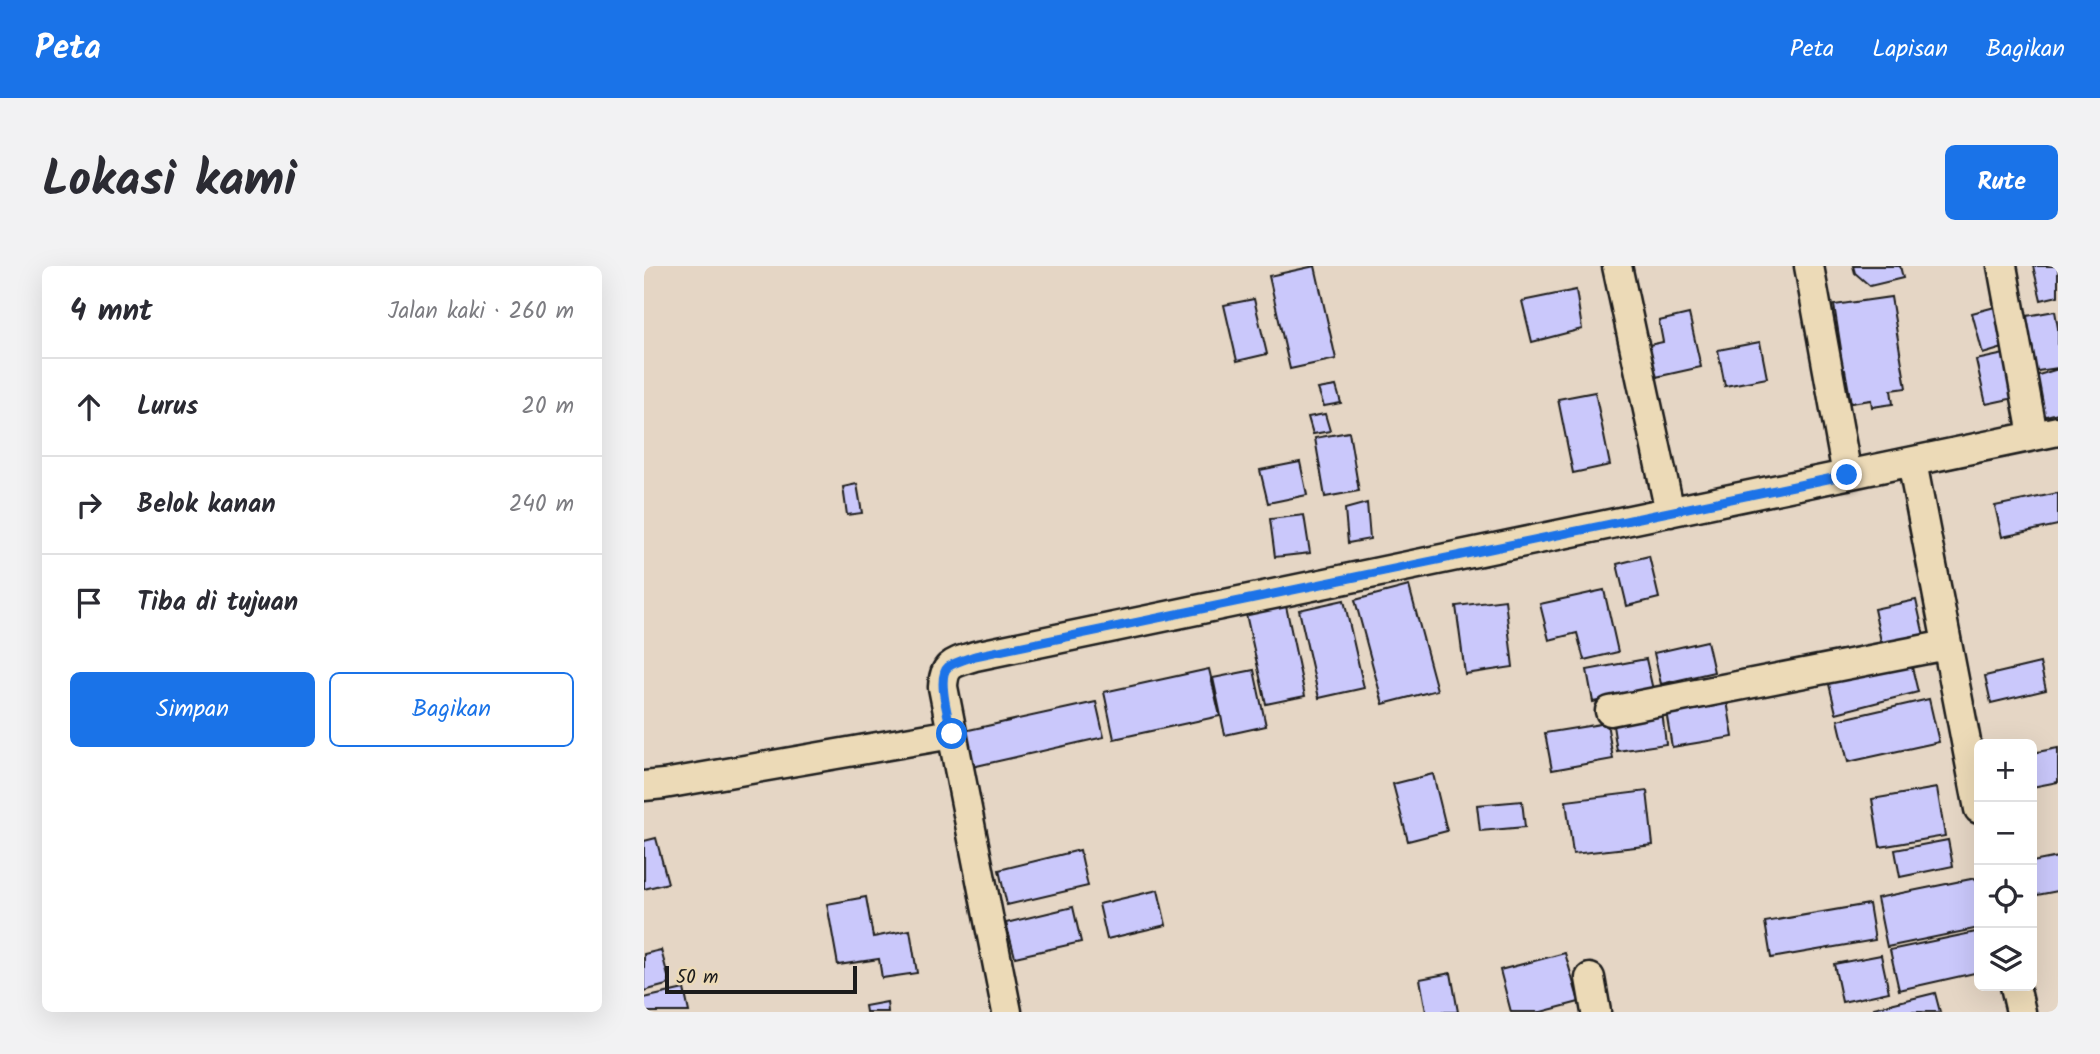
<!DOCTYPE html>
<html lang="id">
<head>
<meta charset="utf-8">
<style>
  :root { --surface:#fff; --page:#f2f2f3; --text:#2b2b33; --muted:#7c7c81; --line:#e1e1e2; --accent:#1a73e8 }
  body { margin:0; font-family:Kalam,sans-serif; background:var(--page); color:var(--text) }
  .controls { position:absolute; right:21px; bottom:21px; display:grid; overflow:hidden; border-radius:10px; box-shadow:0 7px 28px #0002 }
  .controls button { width:63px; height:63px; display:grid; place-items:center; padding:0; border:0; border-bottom:2px solid var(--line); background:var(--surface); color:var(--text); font:35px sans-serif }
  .scale { position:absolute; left:21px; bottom:18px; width:192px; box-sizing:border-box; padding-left:7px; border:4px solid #1c1c1c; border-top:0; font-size:19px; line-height:24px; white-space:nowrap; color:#1c1c1c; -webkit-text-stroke:5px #ecdab7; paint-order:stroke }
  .stop { position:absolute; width:21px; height:21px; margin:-16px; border:5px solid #1a73e8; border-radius:50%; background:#fff }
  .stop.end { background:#1a73e8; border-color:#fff; box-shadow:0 2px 7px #0008 }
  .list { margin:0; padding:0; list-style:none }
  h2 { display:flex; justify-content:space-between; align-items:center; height:91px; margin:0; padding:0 28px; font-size:30px }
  h2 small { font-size:23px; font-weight:400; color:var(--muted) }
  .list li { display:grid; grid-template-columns:46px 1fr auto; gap:21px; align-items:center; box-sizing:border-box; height:98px; padding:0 28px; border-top:2px solid var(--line) }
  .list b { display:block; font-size:26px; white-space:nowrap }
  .list em { font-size:23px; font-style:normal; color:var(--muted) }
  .actions { display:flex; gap:14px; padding:21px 28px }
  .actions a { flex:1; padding:16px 0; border:2px solid var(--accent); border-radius:10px; text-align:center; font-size:24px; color:var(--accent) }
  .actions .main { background:var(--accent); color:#fff }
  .icon { flex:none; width:38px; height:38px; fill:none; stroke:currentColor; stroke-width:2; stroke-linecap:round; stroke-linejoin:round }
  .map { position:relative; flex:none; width:1414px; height:746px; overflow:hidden; border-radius:10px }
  header { display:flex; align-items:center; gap:42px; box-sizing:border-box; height:98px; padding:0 35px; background:var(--accent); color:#fff }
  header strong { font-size:33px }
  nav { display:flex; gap:38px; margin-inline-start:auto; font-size:24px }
  .intro { display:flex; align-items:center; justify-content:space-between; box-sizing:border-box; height:168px; padding:0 42px }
  h1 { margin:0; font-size:49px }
  .button { padding:18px 32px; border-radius:10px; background:var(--accent); color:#fff; font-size:24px; font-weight:700 }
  main { display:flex; gap:42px; padding:0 42px }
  aside { flex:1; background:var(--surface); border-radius:10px; box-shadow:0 7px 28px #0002 }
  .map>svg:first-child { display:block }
</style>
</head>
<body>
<header>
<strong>Peta</strong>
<nav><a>Peta</a><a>Lapisan</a><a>Bagikan</a></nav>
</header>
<div class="intro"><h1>Lokasi kami</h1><a class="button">Rute</a></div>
<main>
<aside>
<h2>4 mnt<small>Jalan kaki · 260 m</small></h2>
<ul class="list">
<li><svg class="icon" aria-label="ahead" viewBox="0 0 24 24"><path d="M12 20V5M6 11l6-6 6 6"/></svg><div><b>Lurus</b></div><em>20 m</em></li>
<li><svg class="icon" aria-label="right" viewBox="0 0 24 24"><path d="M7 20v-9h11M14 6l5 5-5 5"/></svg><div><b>Belok kanan</b></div><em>240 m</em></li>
<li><svg class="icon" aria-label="arrive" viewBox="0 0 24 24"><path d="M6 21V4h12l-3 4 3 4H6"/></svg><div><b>Tiba di tujuan</b></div></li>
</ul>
<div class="actions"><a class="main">Simpan</a><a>Bagikan</a></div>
</aside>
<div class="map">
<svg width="1414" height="746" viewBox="0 0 1414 746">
  <rect width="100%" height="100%" fill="#e5d6c5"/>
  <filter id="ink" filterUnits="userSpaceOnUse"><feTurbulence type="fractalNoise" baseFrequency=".0143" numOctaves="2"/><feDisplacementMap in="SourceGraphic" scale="14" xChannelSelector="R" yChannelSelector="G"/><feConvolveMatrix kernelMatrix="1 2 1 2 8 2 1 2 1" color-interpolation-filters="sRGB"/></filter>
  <g filter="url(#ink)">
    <!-- building -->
    <path fill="#cac8fb" stroke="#1c1c1c" stroke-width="2" d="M671,0L692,93L646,103L625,10Z
      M1209,0H1256L1259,12L1226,20L1211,7Z
      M1389,0H1414V30L1397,34Z
      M932,24L938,63L888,76L878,35Z
      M1247,31L1262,122L1247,124L1249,138L1228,141L1227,134L1207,137L1201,104L1190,106L1187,85L1197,83L1190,39Z
      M610,33L623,88L593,95L580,39Z
      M1351,41L1362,81L1339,88L1328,47Z
      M1411,45L1414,62V102L1387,106L1377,51Z
      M1045,48L1057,101L1012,111L1005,79L1019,76L1015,55Z
      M1116,76L1123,112L1081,120L1074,84Z
      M1365,87L1375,131L1342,138L1332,94Z
      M1414,103V147L1398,151L1388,111Z
      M692,120L697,137L680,140L674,123Z
      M951,126L966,199L929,207L914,133Z
      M681,148L686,165L669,168L664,151Z
      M705,166L715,225L681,231L671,172Z
      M656,196L663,229L624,237L616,204Z
      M213,218L218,247L203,249L199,221Z
      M1414,227V259L1358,271L1351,240Z
      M723,237L726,273L704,277L701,243Z
      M660,249L666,287L631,291L626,253Z
      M1005,290L1015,332L983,340L973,298Z
      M765,320L793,424L739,438L711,334Z
      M960,324L974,386L940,394L933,367L905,374L896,338Z
      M700,334L720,422L675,432L655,344Z
      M861,334L869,401L821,408L812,340Z
      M1272,334L1280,370L1238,380L1230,343Z
      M642,340L661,430L622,438L602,348Z
      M1063,375L1070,406L1017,418L1010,387Z
      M1265,389L1274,426L1192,447L1183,410Z
      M1002,393L1009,424L949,436L943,404Z
      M1396,397L1402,424L1347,437L1341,410Z
      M565,403L576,450L470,473L460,426Z
      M610,404L622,460L581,469L569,412Z
      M1082,429L1089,471L1028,481L1021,439Z
      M1285,433L1295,476L1204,496L1194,454Z
      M452,436L460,471L328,501L320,465Z
      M1018,445L1022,478L973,485L968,453Z
      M963,457L969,493L908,504L901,467Z
      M1414,482V516L1388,521V487Z
      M789,508L803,565L764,575L749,518Z
      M1293,522L1301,570L1236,581L1228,533Z
      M1003,525L1009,579L929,588L922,535Z
      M878,535L881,561L836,565L833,539Z
      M12,572L24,617L0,623V575Z
      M1304,574L1309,600L1256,611L1251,584Z
      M436,584L444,620L363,639L355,604Z
      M1414,591V625L1388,630V596Z
      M1332,612L1335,626V662L1243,681L1233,632Z
      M514,624L522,659L463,673L455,638Z
      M222,631L229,671L266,664L273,707L238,712L235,693L194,699L183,638Z
      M1225,638L1231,674L1127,692L1121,656Z
      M429,641L437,676L371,691L362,657Z
      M1332,666L1335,679V706L1255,724L1246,684Z
      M17,684L26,718L0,725V688Z
      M921,687L935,736L897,746H867L856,704Z
      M1237,689L1245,726L1198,736L1190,698Z
      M807,707L814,746H782L776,713Z
      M40,723L45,746H0V732Z
      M1291,727L1296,746H1231L1230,742Z
      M243,736L244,746H222L221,740Z"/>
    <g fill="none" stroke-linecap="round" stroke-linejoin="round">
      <defs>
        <path id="minor" d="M973,0L1026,246
          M1165,0L1203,209
          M1358,0L1389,169
          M1268,196L1335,543
          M966,445L1303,379
          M0,520L20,518L308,468
          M946,712L952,746
          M1371,720L1377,746
          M363,746L299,421C300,397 310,397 331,390L1414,165"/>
      </defs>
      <!-- minor casing -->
      <use href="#minor" stroke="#1c1c1c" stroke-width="33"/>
      <!-- minor -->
      <use href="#minor" stroke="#ecdab7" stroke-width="28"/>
    </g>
  </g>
  <g fill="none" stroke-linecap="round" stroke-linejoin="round" filter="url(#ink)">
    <!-- route -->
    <path stroke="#1a73e8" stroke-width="9" d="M308,468C305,453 292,411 304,401C311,396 322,393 331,390L1203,209"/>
  </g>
</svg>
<div class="controls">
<button>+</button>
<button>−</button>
<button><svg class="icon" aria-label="locate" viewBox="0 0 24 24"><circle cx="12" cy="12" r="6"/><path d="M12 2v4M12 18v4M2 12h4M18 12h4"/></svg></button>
<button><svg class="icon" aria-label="layers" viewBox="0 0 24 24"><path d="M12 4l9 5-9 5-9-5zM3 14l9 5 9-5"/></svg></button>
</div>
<div class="scale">50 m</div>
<div class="stop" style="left:308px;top:468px"></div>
<div class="stop end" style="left:1203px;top:209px"></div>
</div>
</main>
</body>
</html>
